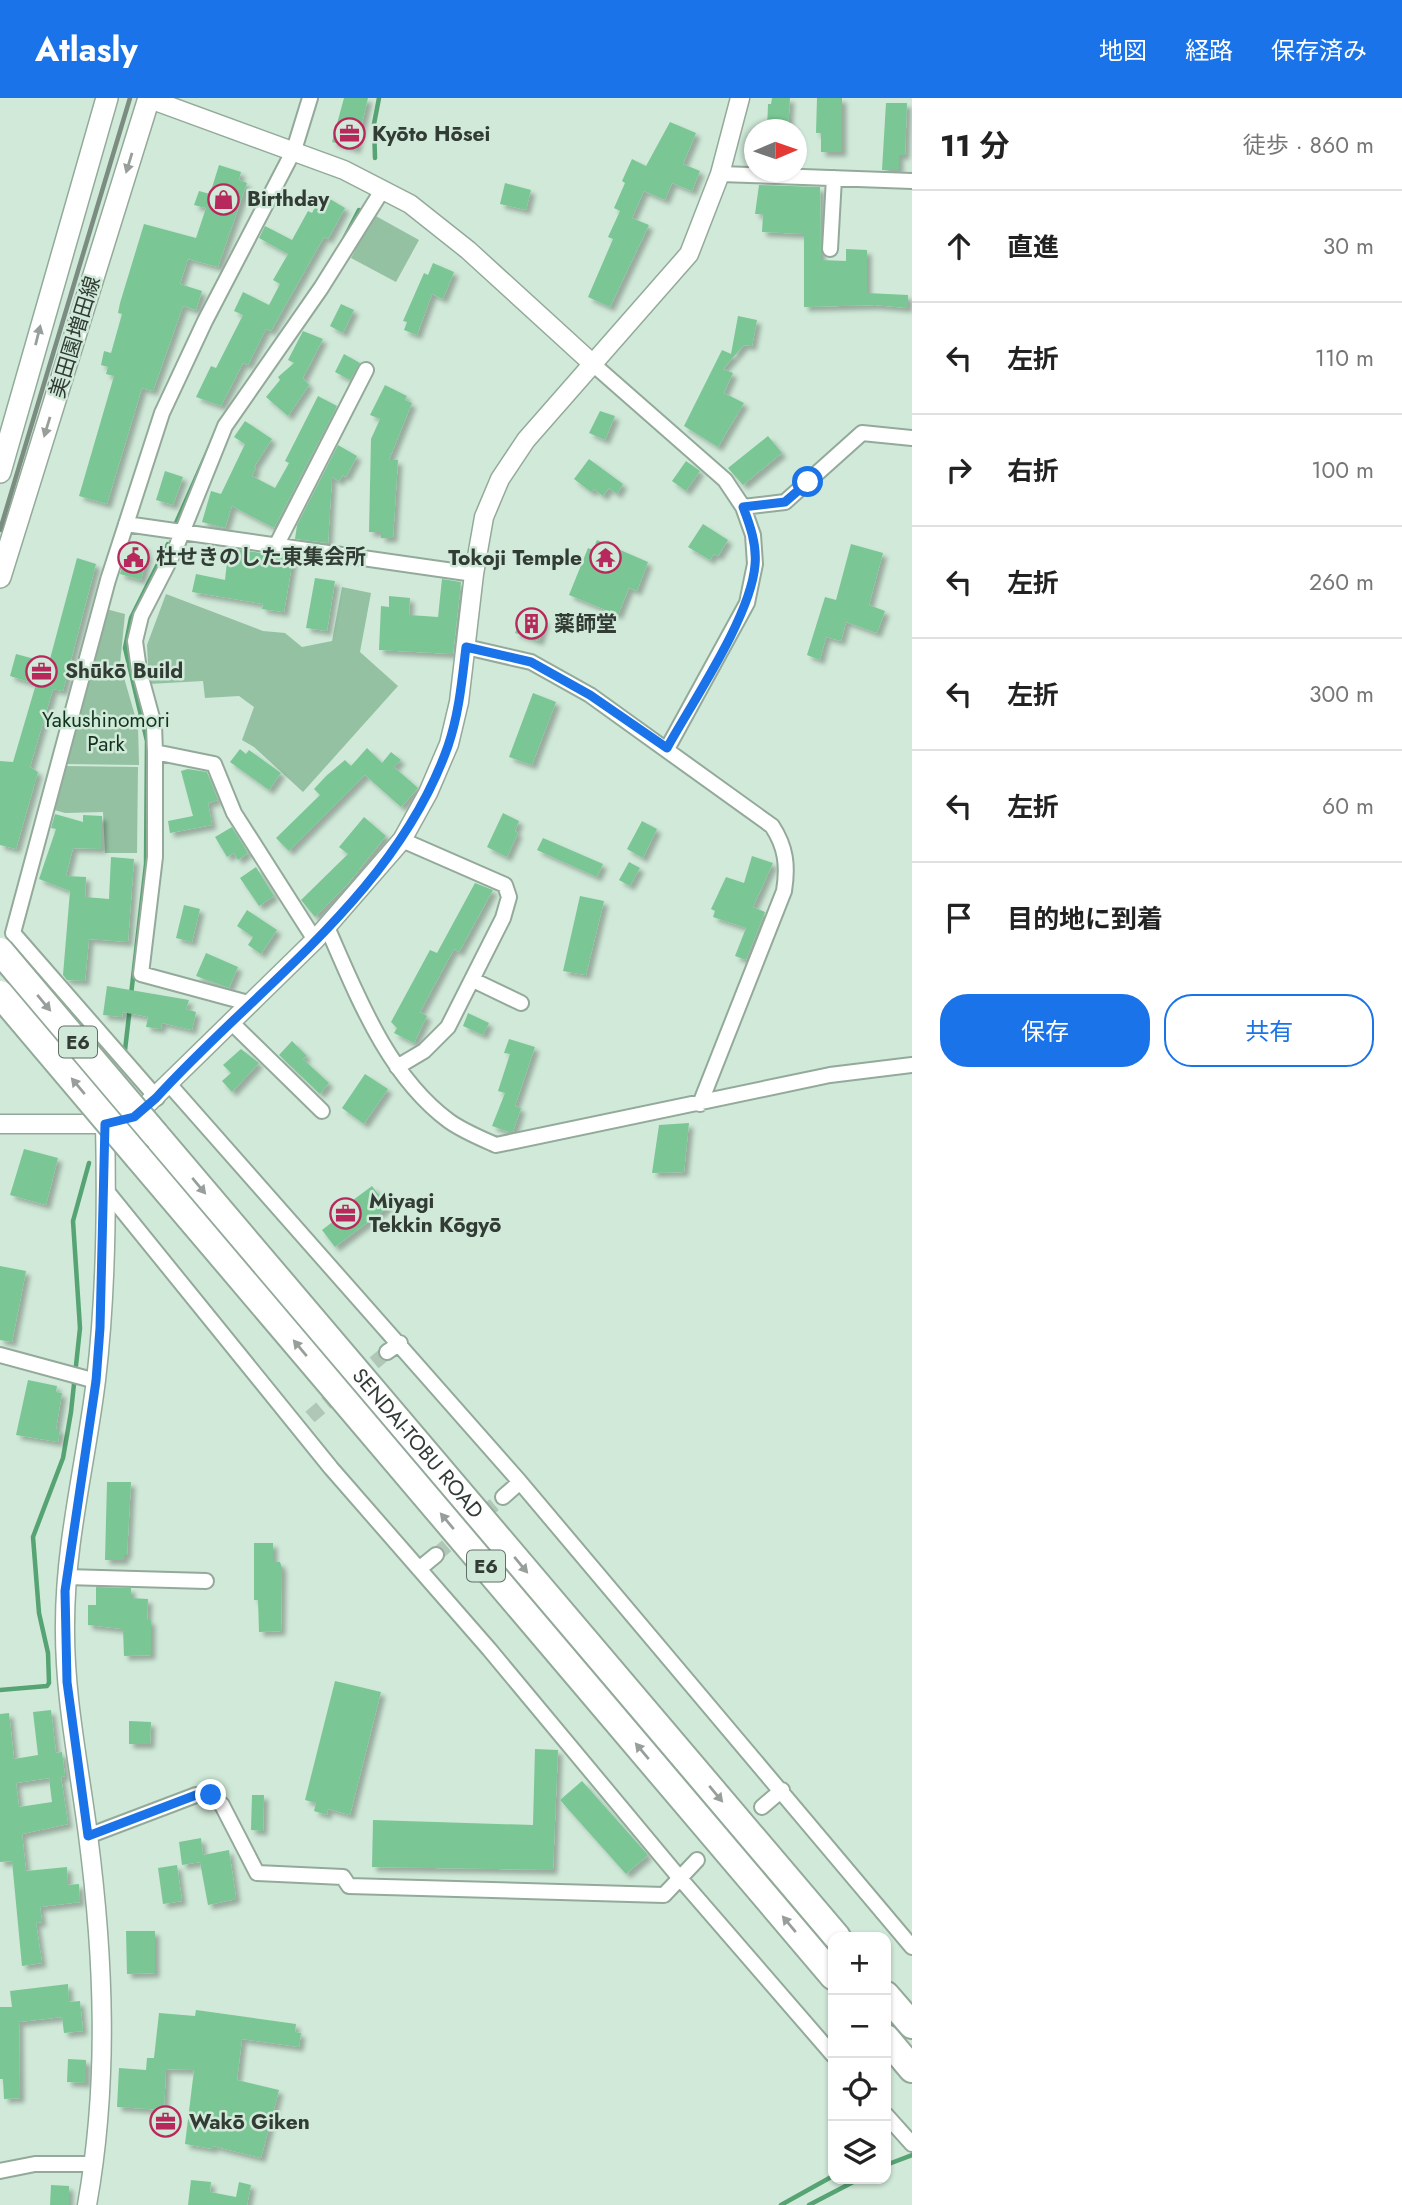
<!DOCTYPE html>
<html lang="ja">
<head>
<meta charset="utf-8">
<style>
  :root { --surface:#fff; --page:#f6f6f6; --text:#222; --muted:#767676; --line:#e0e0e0; --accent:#1a73e8 }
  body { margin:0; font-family:Jost,"Noto Sans JP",sans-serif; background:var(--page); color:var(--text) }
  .controls { position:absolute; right:21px; bottom:21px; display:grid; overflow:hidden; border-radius:14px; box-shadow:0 2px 5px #0004 }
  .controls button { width:63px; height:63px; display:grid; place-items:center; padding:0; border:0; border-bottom:2px solid var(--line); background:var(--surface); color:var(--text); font:35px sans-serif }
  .compass { position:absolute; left:744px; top:21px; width:63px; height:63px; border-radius:50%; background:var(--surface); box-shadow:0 2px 5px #0004; rotate:88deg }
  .stop { position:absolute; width:21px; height:21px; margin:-16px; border:5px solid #1a73e8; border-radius:50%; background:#fff }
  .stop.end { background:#1a73e8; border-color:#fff; box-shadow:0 2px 7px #0008 }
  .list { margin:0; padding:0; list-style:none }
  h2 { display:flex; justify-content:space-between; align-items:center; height:91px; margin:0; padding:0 28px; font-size:30px }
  h2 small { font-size:23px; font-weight:400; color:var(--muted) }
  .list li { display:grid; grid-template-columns:46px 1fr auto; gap:21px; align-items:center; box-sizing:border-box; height:112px; padding:0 28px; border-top:2px solid var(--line) }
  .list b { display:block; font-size:26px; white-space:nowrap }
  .list em { font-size:23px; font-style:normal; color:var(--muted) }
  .actions { display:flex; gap:14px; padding:21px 28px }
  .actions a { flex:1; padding:16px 0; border:2px solid var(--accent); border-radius:28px; text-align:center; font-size:24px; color:var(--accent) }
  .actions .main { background:var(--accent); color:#fff }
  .icon { flex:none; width:38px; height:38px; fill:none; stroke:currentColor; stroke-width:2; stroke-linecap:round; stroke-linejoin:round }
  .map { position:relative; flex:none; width:912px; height:2107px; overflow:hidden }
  header { display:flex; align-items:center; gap:42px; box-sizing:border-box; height:98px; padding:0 35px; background:var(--accent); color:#fff }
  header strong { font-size:33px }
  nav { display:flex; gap:38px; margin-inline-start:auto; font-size:24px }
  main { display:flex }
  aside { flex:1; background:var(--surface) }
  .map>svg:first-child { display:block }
</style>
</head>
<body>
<header>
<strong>Atlasly</strong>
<nav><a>地図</a><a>経路</a><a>保存済み</a></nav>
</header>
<main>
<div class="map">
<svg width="912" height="2107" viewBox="0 0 912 2107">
  <defs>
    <filter id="shadow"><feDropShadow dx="4.5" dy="4.5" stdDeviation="2" flood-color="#0004"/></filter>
  </defs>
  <rect width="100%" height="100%" fill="#d0e9d8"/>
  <!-- green -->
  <path fill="#94c1a2" d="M374,117L419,142L396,184L351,160Z
    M342,489L371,495L360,554L398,588L303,694L254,649L242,642L254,609L239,598L205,600L203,583L149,586L147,547L166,496L263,533L285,535L302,549L332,543Z
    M106,511L125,516L120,566L138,628L139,667L65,666Z
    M63,668L138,669L137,755H105L103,714L65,715L51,711Z"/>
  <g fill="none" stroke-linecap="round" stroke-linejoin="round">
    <!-- stream -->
    <path stroke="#56a373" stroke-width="4.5" d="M375,60L374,26L379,0
      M345,139L359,112
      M176,425L218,330
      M131,897L146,766L147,643L125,550L131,520L168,446
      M125,952L130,909
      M0,1592L47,1588L49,1585L48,1555L39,1515L33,1439L63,1360L71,1314L80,1230L73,1123L89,1065
      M886,2067L912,2057
      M781,2107L833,2078
      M809,2107L859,2081"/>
  </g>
  <!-- building -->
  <path fill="#7ac795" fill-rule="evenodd" filter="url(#shadow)" d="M344,0H368L356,51L332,44Z
    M772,0H790L788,32H767L768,6H771Z
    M817,0H842V54H821V35H816Z
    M886,5H907L905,57H899V72H882Z
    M670,24L696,35L683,66L700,73L692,93L672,85L665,102L644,93L632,120L649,127L610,209L588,199L613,141L608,139L620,113L614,110L625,85L622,83L632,61L646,68Z
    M219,67L241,74L239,82L247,85L218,169L188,161L180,186L202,193L196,212L183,208L153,293L142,290L107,406L79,398L114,278L106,276L108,269L101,267L104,253L111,255L122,216L118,215L120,205L144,126L196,140L206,110L194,107L199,93L210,96Z
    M505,85L531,92L526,112L500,106Z
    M759,87L820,89L821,162L846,163V151L867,152V195L908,197V210L875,207L804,209V136L762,134L763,116H755Z
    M325,98L345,110L328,141L324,139L271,233L266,231L248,267L243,265L221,308L196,299L211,268L216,270L243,217L234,213L243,194L269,207L280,186L273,182L288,156L259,140L265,128L292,142L308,113L312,115L315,109L318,111Z
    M433,165L454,174L443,201L432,196L417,237L404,232L407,224L403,223L424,175L428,177Z
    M341,206L354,212L343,235L330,228Z
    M738,218L757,222L752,248L744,247L723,271L733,275L724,295L744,305L718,349L684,328L722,252L731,256Z
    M303,233L323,241L303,280L309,287L288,318L266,299L280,282L278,279L294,265L288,262Z
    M344,256L360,265L350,282L335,274Z
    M385,287L407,298L405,302L412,305L389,362H398L393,440H381V434H369L371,341L380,321L370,317Z
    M318,298L337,308L274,430L232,408L225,430L202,424L211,393L221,396L245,346L234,339L245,323L272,341L254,369L256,370L252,378L275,390L289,365L285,363Z
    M600,313L615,318L605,342L589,335Z
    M768,338L782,355L743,387L728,370Z
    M338,347L357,358L346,379L343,377L339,383L332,379L328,445L295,441L297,427Z
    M589,361L623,386L617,396L609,390L603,398L594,391L591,394L574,381Z
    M686,363L700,373L686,393L672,383Z
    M165,373L183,379L173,407L156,402Z
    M703,426L728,442L718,458L714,456L710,462L688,449Z
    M597,442L648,464L637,493L629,490L618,517L569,497L588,450L593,452Z
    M130,444L146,449L145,455L148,456L141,482L120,476Z
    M851,446L883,455L869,507L885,513L877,535L846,524L841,543L826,539L820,562L807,557L825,499L836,502Z
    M235,451L293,460L284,514L262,511L263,506L192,494L196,476L225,482L227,464L233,465Z
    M77,460L96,466L63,593L53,591L30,669L38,674L16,751L0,747V663L13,664L36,586L10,578L16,556L38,562L39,557L50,561Z
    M315,480L335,483L327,533L306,530Z
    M442,481L461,484L453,556L379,552L381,508L389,509V498L410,500L409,517L438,519Z
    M523,516L545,523L539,543L515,535Z
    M533,595L556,604L532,667L509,659Z
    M367,650L382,665L391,654L401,662L394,669L418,690L401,709L365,677L289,753L276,740L320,697L314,691L326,678L345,662L351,668Z
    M240,651L246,656L249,652L281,675L269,692L230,664Z
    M188,671L207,674L218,702L208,705L212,727L170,735L168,723L193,718L181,673Z
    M503,715L519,723L515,733L518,735L507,759L487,749Z
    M55,716L83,724V717L102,718V751L73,750L66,778L86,779L85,799L109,801L111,759L134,761L128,844L89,841L85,883L67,882L63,877L70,793L39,781L56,731L51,730Z
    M364,719L386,738L347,787L315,819L301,802L348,756L339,749Z
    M642,723L657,731L643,760L627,751Z
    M232,729L248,755L238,762L234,755L227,759L215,739Z
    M543,740L603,766L597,779L537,752Z
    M752,758L773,765L753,809L765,814L746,862L735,858L746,830L713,819L715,813L711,811L726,779L744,785Z
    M629,764L640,770L630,788L619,782Z
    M256,769L274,798L259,808L240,780Z
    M475,785L493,792L459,854L454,851L420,914L427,918L414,945L394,935L397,930L391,924L430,852L437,855Z
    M580,798L604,803L586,877L563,873Z
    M184,807L200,811L192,844L176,840Z
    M247,812L277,832L261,856L248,847L253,839L237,828Z
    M206,855L238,869L229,890L196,878Z
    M107,888L189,902L186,911L196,914L192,932L162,925L161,931L146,929L148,919L123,914L122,919L103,917Z
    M468,915L489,925L483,937L463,928Z
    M509,941L535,949L515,1008L521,1010L513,1034H509L492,1028L505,995L498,993L510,956L504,955Z
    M292,943L307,958L303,961L329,985L320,996L279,957Z
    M241,951L259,965L232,994L222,983L231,975L223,967Z
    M365,976L388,991L364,1026L342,1010Z
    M689,1025L684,1074L652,1075L659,1027Z
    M24,1051L58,1060L46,1107L10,1097Z
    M372,1088L388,1109L335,1149L322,1132L348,1112L345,1108Z
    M0,1168L26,1173L12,1244L0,1242Z
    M28,1282L57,1288L56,1294L62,1295L56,1331H60L58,1344L16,1337Z
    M107,1384H131L127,1457H124V1462H105Z
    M254,1445H273V1464H280L282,1470L281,1533L259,1534L258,1502H254Z
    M96,1489L131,1490V1500L148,1501L147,1522H151V1557L124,1558L123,1531L88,1527V1507H96Z
    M335,1583L381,1594L350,1717L328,1711L327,1717L314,1713L316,1705L305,1702Z
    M51,1612L56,1655L62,1654L65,1678L61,1679L68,1726L22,1736L26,1773L67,1769L68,1787L79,1786L80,1804L40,1809L42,1824L36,1825L42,1865L22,1868L12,1763L0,1764V1616L9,1615L14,1661L38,1657L33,1614ZM49,1680L52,1704L19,1709L16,1685Z
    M129,1623L151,1624L150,1646H129Z
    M535,1651L558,1652L553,1772L372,1769L373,1722L533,1727Z
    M582,1683L648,1757L626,1776L560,1702Z
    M252,1697H264L263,1733L251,1732Z
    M201,1740L203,1757L229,1752L236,1800L232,1802L208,1807L200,1764L182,1767L179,1744Z
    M177,1767L182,1803L163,1806L158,1770Z
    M126,1833H155V1875L127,1876Z
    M68,1886L69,1904L80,1903L83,1933L64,1935L62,1919L19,1924L20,2000L4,2001L3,1981H0V1909H12L10,1893Z
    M196,1912L296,1926L295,1934L301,1935L299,1949L242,1941L237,1982L279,1992L261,2060L213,2048V2051L185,2046L194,1972L166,1971L164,2012L117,2009L119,1970L146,1972L147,1960H154L159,1915L195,1918Z
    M68,1961L86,1962V1985L67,1984Z
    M191,2082L211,2084L210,2094L236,2099L239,2084L251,2087L247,2107H188Z
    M51,2087L69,2088V2107H50Z"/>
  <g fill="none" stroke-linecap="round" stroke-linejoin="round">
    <!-- minor-tunnel -->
    <path stroke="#b0c6b7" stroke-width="14" stroke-dasharray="14 7" stroke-linecap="butt" d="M310,1319L387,1254
      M436,1457L503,1399"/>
    <defs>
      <path id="minor" d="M720,76L912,83
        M830,151L834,80
        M594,267L725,382L743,409L753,437L755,466L747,505L667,651
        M743,409L785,404L862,335L912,340
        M126,426L474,476
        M277,446L366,272
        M466,549L531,564L590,597L772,728C786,749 788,768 784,793L700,1006
        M155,654L214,666L234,715L315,842
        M327,829C357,897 387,977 449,1023C463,1033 480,1040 496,1047L830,977L912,967
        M473,882L521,905
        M252,906L141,876L155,759V654L154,627L139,572L135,543L141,518L175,452L225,328L321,190L383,91
        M232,925L322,1013
        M397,969L424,953L448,929L503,820L509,799L505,787L402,742
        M169,986L520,1384L912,1849
        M157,1000L13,835L108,482L162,315L205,223L294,52L310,0
        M105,1091L331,1370L489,1551L678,1778L833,1957
        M387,1254L400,1245
        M0,1257L96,1283
        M503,1399L520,1384
        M419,1471L436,1457
        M66,1479L206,1483
        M762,1709L782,1692
        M88,1738L196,1697H210L222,1707L257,1775L343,1779L349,1788L664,1797L697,1762
        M886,2017L912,2046
        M0,2073L35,2066H94"/>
      <path id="tertiary" d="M147,0L344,72L410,106L468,152L594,267
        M0,1026H105L134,1019L315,842L402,742L428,695L449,646L459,604L474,476L484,419L500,381L526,342L689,156L720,76L740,0
        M87,2107C109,1985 104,1860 88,1737C79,1667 64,1597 65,1526C65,1444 86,1364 96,1282C106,1198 107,1111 105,1026"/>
      <path id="secondary" d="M0,374L107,0
        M0,479L149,0"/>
      <g id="motorway">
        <path id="s1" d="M155,1036L837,1839"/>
        <path d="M138,1059L833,1878"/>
        <path d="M886,1897L912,1927"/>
        <path d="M886,1940L912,1971"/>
      </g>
    </defs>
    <!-- minor casing -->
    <use href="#minor" stroke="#93aa9a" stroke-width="18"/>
    <!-- tertiary casing -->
    <use href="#tertiary" stroke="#93aa9a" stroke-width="21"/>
    <!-- secondary casing -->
    <use href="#secondary" stroke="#93aa9a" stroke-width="24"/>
    <!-- motorway casing -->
    <use href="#motorway" stroke="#93aa9a" stroke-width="30"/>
    <!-- minor -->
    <use href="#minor" stroke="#fff" stroke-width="14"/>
    <!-- tertiary -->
    <use href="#tertiary" stroke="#fff" stroke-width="18"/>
    <!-- secondary -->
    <use href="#secondary" stroke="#fff" stroke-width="21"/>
    <!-- motorway -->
    <use href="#motorway" stroke="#fff" stroke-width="26"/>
    <!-- rail -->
    <path stroke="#7b8c80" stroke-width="4.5" d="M0,432L130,0"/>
    <defs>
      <path id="motorway-bridge" d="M0,853L155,1036
        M0,896L138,1059"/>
    </defs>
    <!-- motorway-bridge casing -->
    <use href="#motorway-bridge" stroke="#93aa9a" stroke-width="30" stroke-linecap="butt"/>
    <!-- motorway-bridge -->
    <use href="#motorway-bridge" stroke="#fff" stroke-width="26"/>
  </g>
  <!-- one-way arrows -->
  <defs><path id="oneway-solid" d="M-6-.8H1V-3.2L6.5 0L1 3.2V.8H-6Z" transform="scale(1.75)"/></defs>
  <g fill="#989e9a">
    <use href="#oneway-solid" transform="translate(129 65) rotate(107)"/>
    <use href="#oneway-solid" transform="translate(38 237) rotate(-76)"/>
    <use href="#oneway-solid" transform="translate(47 329) rotate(107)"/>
    <use href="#oneway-solid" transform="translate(44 905) rotate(50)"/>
    <use href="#oneway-solid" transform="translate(78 988) rotate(-130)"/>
    <use href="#oneway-solid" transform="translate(199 1088) rotate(50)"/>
    <use href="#oneway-solid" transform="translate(300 1250) rotate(-130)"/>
    <use href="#oneway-solid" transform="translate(447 1423) rotate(-130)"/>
    <use href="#oneway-solid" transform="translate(521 1467) rotate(50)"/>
    <use href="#oneway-solid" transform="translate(642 1653) rotate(-130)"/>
    <use href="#oneway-solid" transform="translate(716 1696) rotate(50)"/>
    <use href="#oneway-solid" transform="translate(789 1826) rotate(-130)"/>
  </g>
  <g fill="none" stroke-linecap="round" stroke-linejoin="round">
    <!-- route -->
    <path stroke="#1a73e8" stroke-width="9" d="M211,1697H196L88,1738L67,1584L65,1493L96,1283L100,1230L105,1026L134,1019L156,1000C258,888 396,796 448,648C459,616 462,582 466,549L531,564L590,597L667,650C693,603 751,518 755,467C757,447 750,427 743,409L785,404L808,384"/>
  </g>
  <!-- icons -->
  <defs>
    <symbol id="office-ring" viewBox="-11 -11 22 22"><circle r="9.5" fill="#d0e9d8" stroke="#b7295c" stroke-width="1.5"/><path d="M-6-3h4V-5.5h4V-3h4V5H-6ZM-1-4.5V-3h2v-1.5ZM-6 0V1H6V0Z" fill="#b7295c"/></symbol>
    <symbol id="shop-ring" viewBox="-11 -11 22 22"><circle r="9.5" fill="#d0e9d8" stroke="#b7295c" stroke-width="1.5"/><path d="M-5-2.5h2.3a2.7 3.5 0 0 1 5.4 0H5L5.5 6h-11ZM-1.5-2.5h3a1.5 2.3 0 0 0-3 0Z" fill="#b7295c"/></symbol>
    <symbol id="civic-ring" viewBox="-11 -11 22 22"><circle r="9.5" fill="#d0e9d8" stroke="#b7295c" stroke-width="1.5"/><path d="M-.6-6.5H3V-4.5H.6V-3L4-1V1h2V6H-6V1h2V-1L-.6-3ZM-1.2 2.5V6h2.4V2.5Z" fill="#b7295c"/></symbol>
    <symbol id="temple-ring" viewBox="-11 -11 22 22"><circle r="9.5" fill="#d0e9d8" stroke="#b7295c" stroke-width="1.5"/><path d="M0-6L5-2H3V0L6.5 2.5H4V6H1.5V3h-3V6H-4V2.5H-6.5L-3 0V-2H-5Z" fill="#b7295c"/></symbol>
    <symbol id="building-ring" viewBox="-11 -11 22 22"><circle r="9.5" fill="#d0e9d8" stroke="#b7295c" stroke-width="1.5"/><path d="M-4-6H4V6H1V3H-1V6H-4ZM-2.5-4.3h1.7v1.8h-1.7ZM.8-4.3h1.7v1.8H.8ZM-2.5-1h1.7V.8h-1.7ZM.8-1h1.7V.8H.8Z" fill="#b7295c"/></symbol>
  </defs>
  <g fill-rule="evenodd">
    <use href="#office-ring" x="332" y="18" width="35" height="35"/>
    <use href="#shop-ring" x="206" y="84" width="35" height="35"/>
    <use href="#civic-ring" x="116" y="442" width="35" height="35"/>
    <use href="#temple-ring" x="588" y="442" width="35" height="35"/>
    <use href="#building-ring" x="514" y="508" width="35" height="35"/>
    <use href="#office-ring" x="24" y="556" width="35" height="35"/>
    <use href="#office-ring" x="328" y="1098" width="35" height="35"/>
    <use href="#office-ring" x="148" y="2006" width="35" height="35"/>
  </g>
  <g text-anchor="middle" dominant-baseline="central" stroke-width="5" stroke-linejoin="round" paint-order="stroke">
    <!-- shield labels -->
    <g fill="#d0e9d8" stroke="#617066" stroke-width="2">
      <rect x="59" y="928.5" width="38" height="31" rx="5"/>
      <rect x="467" y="1452.5" width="38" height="31" rx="5"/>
    </g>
    <g font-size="19" font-weight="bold" fill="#323c35">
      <text x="78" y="944">E6</text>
      <text x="486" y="1468">E6</text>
    </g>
    <!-- poi labels -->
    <g font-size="21" font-weight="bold" fill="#323c35" stroke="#d0e9d8" text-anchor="start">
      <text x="372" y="36">Kyōto Hōsei</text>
      <text x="247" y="101">Birthday</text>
      <text x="156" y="459">杜せきのした東集会所</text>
      <text x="582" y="460" text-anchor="end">Tokoji Temple</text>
      <text x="554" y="526">薬師堂</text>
      <text x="65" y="573">Shūkō Build</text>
      <text x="369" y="1103">Miyagi<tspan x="369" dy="24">Tekkin Kōgyō</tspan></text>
      <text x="189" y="2024">Wakō Giken</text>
    </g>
    <!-- street labels -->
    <g font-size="21" fill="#323c35" stroke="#d0e9d8">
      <text transform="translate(75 239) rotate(-73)">美田園増田線</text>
      <text stroke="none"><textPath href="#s1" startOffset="406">SENDAI-TOBU ROAD</textPath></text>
    </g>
    <!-- park labels -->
    <g font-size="21" fill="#10321e" stroke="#d0e9d8">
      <text x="106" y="622">Yakushinomori<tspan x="106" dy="24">Park</tspan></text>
    </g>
  </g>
</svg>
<div class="controls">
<button>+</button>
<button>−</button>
<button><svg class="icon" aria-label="locate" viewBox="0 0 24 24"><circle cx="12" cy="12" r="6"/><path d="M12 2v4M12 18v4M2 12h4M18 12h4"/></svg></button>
<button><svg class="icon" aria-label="layers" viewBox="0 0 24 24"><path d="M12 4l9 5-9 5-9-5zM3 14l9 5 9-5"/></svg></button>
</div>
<svg class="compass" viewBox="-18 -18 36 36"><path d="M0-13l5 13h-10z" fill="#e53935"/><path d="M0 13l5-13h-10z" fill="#767676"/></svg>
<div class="stop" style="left:808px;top:384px"></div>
<div class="stop end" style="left:211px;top:1697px"></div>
</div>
<aside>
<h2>11 分<small>徒歩 · 860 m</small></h2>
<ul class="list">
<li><svg class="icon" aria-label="ahead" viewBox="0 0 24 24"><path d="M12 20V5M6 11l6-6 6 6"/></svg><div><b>直進</b></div><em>30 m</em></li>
<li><svg class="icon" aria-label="left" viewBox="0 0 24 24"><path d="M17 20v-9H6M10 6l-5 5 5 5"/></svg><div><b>左折</b></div><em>110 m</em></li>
<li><svg class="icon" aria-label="right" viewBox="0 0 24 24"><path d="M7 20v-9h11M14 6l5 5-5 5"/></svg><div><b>右折</b></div><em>100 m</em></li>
<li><svg class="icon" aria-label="left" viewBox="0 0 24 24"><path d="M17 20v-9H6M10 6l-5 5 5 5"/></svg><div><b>左折</b></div><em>260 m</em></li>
<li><svg class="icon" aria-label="left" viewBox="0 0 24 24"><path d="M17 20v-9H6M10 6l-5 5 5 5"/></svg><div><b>左折</b></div><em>300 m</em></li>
<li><svg class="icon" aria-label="left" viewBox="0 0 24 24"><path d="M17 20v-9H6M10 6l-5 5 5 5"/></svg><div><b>左折</b></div><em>60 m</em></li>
<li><svg class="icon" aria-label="arrive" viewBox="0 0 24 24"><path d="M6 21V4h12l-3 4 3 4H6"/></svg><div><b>目的地に到着</b></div></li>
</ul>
<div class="actions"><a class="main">保存</a><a>共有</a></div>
</aside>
</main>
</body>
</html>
